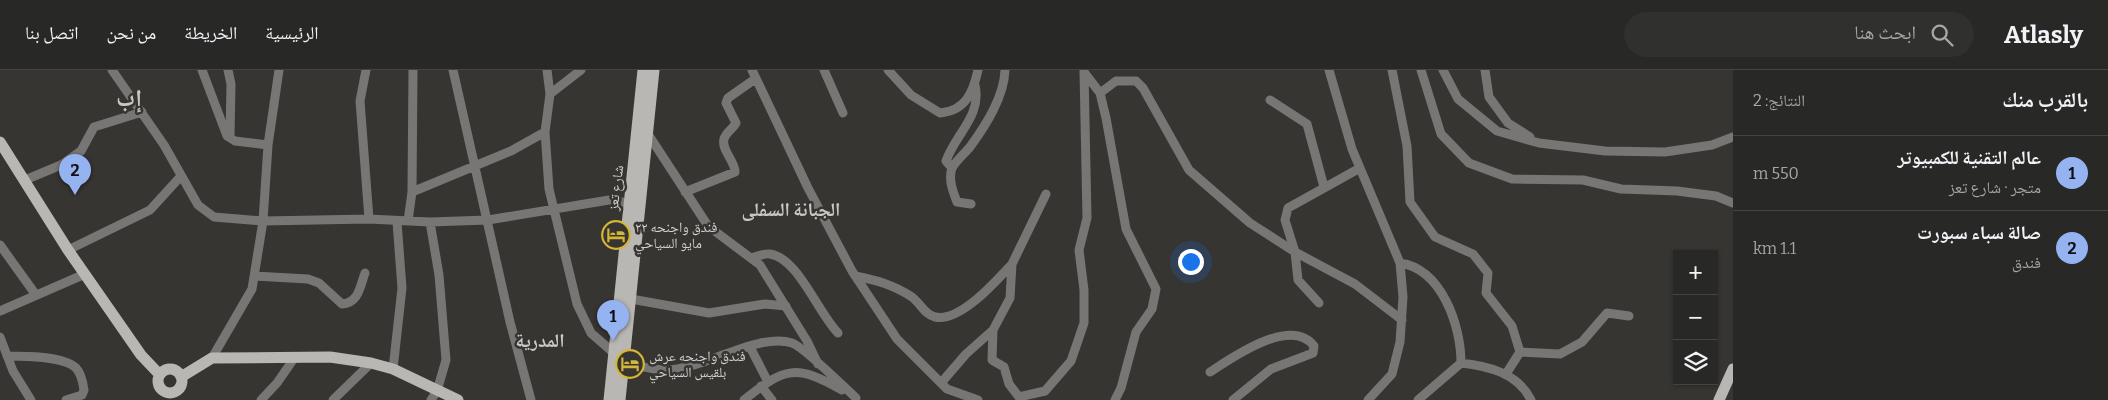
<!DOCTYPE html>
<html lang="ar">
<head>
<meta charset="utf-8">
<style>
  :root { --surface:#282826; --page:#30302e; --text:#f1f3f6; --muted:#a5a6a7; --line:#444443; --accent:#95b2f1 }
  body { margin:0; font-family:Bitter,"Noto Naskh Arabic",serif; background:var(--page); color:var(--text); direction:rtl }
  .controls { position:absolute; right:15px; bottom:15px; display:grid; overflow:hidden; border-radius:0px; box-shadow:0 1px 4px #0004 }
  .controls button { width:45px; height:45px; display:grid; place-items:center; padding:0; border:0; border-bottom:1px solid var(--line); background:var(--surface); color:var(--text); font:25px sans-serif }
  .you { position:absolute; left:1190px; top:191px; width:18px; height:18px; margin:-12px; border:4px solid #fff; border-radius:50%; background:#1a73e8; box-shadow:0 0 0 8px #1a73e833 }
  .badge { display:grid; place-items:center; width:32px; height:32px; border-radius:50%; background:var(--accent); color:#111; font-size:16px; font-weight:700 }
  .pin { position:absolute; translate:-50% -41px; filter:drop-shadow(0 1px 2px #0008) }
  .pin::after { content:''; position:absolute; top:26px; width:18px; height:15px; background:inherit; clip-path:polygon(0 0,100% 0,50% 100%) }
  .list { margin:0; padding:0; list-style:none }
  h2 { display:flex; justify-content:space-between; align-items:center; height:65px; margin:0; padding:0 20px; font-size:21px }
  h2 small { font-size:16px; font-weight:400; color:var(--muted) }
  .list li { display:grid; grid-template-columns:32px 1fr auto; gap:15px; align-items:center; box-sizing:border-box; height:75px; padding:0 20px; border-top:1px solid var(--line) }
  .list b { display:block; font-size:19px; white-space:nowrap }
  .list p { margin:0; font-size:16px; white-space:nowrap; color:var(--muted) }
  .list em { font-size:16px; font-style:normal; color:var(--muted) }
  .icon { flex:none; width:28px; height:28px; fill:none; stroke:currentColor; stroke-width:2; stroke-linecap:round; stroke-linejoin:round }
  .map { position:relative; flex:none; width:1733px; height:330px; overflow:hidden; direction:ltr }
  header { display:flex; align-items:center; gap:30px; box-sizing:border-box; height:70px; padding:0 25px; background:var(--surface); border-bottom:1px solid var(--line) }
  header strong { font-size:24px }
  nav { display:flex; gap:28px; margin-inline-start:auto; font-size:18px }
  .search { width:350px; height:45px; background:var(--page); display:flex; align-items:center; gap:12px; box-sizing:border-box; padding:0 18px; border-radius:28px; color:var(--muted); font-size:19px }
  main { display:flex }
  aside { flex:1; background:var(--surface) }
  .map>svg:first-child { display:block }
</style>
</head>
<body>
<header>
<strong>Atlasly</strong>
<div class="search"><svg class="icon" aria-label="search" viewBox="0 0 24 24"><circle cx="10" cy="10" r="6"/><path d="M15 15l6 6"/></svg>ابحث هنا</div>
<nav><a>الرئيسية</a><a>الخريطة</a><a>من نحن</a><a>اتصل بنا</a></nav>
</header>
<main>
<aside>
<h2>بالقرب منك<small>النتائج: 2</small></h2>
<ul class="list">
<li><span class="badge">1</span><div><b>عالم التقنية للكمبيوتر</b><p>متجر · شارع تعز</p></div><em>550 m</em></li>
<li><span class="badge">2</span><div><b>صالة سباء سبورت</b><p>فندق</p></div><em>1.1 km</em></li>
</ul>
</aside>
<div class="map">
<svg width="1733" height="330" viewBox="0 0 1733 330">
  <rect width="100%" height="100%" fill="#363532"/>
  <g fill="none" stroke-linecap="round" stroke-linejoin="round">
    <!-- minor -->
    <path stroke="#777675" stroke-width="9" d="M112,0L164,75L198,135L214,147L263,151L369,149L430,152L488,150L609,130L629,133
      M202,0L227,66L235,71L268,75
      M228,0L231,14L230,68
      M366,0L360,31L369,149
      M453,0L510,252L531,330
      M547,0L550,24L545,62L549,119L577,234L591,263L615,284
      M752,0L808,118L852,201L897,269L947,319L978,330
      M824,0L843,43
      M888,0L911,25L940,43C965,41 973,23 978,0
      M1329,0L1352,79L1400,193L1403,227L1400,272L1392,304L1368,330
      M1392,0L1407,76L1410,132L1435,167L1473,184L1488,203L1486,223L1512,256L1520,282
      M1421,0L1441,64L1469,93L1512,109L1583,110L1621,119L1677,121L1716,126L1733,133
      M1443,0L1458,29L1497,61L1539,73L1605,81L1665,82L1712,75L1733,67
      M1485,0L1489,27L1508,53L1530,67
      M1084,2L1100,23L1106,48L1126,159L1156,219L1152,239L1136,262L1121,318L1115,330
      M1100,23L1116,11H1136L1143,18L1189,100L1250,153L1295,182L1355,214L1402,250
      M550,24L581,0
      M1270,30L1307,54L1324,117
      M646,61L708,156L760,195L807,271L818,294
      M952,98L946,91C956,63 982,46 975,15
      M25,110L61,95L81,81L94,57L142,42
      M412,122L511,81L545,62
      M685,122L735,102C735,91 721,80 724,69C726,62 733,59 736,53L726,33L728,28L755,9
      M971,134L957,132C953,122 948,109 952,98C956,91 965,83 970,77C986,55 1004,27 1005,0
      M408,151L412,122L413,0
      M430,152L439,205L446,290L437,321L431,330
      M0,175L36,225
      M68,180L150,140L181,106
      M751,188C756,187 764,183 770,184C798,188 818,243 838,263
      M1400,193C1442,199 1461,256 1461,293L1418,330
      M254,206L308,209L319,213L342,234C359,233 360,216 365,203
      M855,206C876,210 894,215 912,227C920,233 925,245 935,247C960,253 997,210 1012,194
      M631,229L709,243L765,234L786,236
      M1319,233L1298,210L1295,182L1285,150L1288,138L1360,98
      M0,241L85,204
      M993,260L992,290L1004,297L1009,314L1019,327L1045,321L1071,291L1084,253V220L1079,180L1087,148L1084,1
      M0,267L13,301L31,330
      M750,277L767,310
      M7,286C24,286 64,286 76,298C81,303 83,313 84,320L82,325L66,330
      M212,288L252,219L263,151L268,75L279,0
      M624,293C637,295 652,300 666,300C702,300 758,262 792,273C804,277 844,317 856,328
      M1461,293C1488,296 1518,303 1531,330
      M393,299L402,218L397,152
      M1210,302C1233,287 1291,246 1314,276L1313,283L1271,299L1233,330
      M1506,304L1520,282L1560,284L1582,272L1607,243L1629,246
      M941,313L966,284L993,260L1010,228L1012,194L1046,124
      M761,316L772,330
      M261,330L277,313L295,287
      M333,330L371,293
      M744,330C785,297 796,294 842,320"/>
    <!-- major -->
    <path stroke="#b8b7b3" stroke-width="11" d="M0,72L68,180L141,285L159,304
      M158 311a12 12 0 1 1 24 0a12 12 0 1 1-24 0Z
      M181,307L212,288L330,287L371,293L393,299L458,330
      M609,330L643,0
      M620,330L654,0
      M1719,330L1733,299"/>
  </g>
  <!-- icons -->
  <defs>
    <symbol id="hotel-ring" viewBox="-11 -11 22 22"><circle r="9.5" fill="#363532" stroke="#d5b535" stroke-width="1.5"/><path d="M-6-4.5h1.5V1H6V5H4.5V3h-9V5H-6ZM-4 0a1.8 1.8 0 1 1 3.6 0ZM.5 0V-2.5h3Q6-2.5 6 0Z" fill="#d5b535"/></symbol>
  </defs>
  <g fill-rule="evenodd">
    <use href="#hotel-ring" x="600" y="149" width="32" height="32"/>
    <use href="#hotel-ring" x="614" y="278" width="32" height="32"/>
  </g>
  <g text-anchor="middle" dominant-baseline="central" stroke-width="5" stroke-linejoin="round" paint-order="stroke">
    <!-- street labels -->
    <g font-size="14" fill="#d2d1cf" stroke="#363532">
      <text transform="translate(616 118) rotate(-83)">شارع تعز</text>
    </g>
    <!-- poi labels -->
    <g font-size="14" fill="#d2d1cf" stroke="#363532" text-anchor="start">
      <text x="635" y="157">فندق واجنحه ٢٢<tspan x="635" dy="16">مايو السياحي</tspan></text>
      <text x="649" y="286">فندق واجنحه عرش<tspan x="649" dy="16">بلقيس السياحي</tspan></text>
    </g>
    <!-- district labels -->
    <g font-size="19" font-weight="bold" fill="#c9c8c4" stroke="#363532">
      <text x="791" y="139">الجبانة السفلى</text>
      <text x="540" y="270">المدرية</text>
    </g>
    <!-- town labels -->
    <g font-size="24" font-weight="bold" fill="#c9c8c4" stroke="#363532">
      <text x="129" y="28">إب</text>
    </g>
  </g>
</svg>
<div class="controls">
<button>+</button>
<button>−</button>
<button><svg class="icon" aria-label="layers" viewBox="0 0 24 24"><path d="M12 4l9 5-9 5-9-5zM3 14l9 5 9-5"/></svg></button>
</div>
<div class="you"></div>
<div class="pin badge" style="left:613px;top:271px">1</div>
<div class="pin badge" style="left:75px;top:125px">2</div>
</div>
</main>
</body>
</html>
